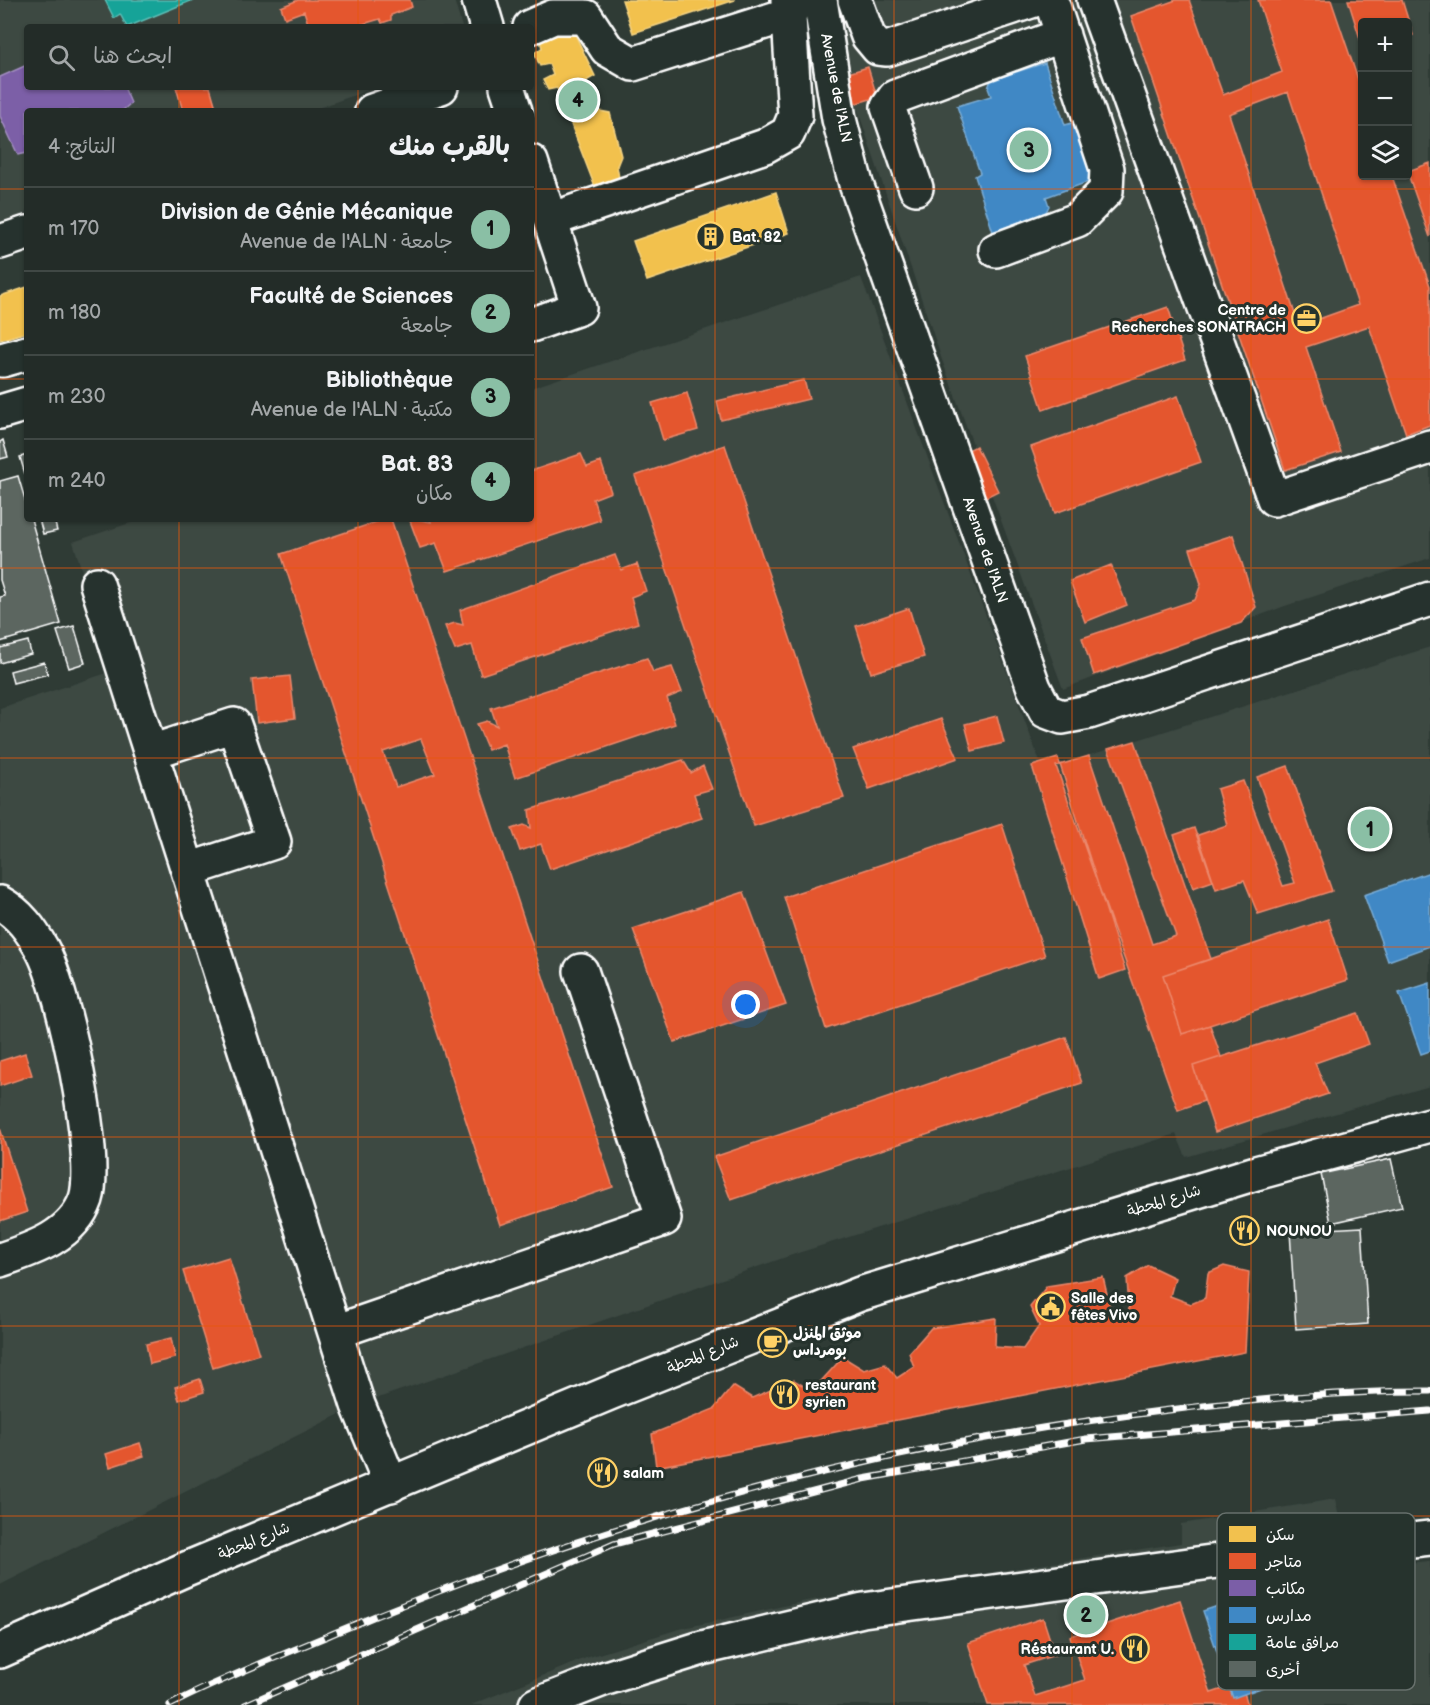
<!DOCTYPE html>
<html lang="ar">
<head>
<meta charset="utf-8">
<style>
  :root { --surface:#232c28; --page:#2f3834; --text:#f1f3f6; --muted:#a3a7a8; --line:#404845; --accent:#8abfa5 }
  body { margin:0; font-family:"Balsamiq Sans","Playpen Sans Arabic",sans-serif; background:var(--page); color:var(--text); direction:rtl }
  .controls { position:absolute; right:18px; top:18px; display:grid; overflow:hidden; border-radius:6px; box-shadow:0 2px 4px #0004 }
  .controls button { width:54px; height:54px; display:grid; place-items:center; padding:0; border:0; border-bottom:2px solid var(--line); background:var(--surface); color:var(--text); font:30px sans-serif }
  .you { position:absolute; left:746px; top:1005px; width:21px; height:21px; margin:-15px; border:4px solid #fff; border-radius:50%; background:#1a73e8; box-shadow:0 0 0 9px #1a73e833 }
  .badge { display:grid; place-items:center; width:39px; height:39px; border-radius:50%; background:var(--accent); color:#111; font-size:20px; font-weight:700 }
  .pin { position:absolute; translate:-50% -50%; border:3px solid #fff; box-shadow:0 2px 6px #0006 }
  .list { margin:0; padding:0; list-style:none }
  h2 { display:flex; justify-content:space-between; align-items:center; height:78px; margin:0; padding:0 24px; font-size:26px }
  h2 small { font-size:20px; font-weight:400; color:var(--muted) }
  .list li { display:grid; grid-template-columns:39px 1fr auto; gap:18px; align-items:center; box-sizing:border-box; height:84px; padding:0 24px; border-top:2px solid var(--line) }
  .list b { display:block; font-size:22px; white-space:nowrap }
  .list p { margin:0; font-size:20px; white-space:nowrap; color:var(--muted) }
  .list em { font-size:20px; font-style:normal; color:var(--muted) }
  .icon { flex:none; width:33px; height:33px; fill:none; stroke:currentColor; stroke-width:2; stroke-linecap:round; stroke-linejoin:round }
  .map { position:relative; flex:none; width:1430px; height:1705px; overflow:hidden; direction:ltr }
  .search { position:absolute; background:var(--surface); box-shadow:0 2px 4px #0004; left:24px; top:24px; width:510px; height:66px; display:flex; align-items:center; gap:15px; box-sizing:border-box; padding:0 21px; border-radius:6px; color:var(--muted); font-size:22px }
  .panel { position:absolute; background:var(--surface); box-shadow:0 2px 4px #0004; left:24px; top:108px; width:510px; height:414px; border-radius:6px; direction:rtl }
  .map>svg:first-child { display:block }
</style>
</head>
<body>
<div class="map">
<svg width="1430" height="1705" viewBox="0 0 1430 1705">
  <rect width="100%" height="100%" fill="#2f3b35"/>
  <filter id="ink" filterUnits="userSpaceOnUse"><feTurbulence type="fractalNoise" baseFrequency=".0167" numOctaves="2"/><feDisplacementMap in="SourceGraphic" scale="12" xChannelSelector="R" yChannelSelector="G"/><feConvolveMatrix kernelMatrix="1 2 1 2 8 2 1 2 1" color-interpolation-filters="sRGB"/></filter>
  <g filter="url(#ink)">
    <!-- built -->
    <path fill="#3c4842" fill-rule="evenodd" d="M0,0H454L462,27H27V87H377L310,111H27V213L0,222Z
      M837,0H1430V558L1285,606L1063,689L942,360L846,75ZM1362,22H1408V176H1362Z
      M861,277L1043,770L1430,647V1086L1186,1157L1176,1134L795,1254L358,1405L0,1585V708L113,671L73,542L142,519H531V388Z
      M1335,1499L1350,1568L1430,1561V1705H471L586,1658L679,1629L806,1601L1181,1543V1524Z"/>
    <!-- homes -->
    <path fill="#f2c14e" stroke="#f6d483" stroke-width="1.5" d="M622,0H735L633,33Z
      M570,24L595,76L586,81L600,111L610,113L621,156L617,166L619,178L595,187L557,88L548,90L543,80L553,75L549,64L540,66L534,53L542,48L539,36Z
      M776,192L789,233L647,281L633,241Z
      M27,287V332L0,340V296Z"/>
    <!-- shops -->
    <path fill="#e4572e" stroke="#ec896d" stroke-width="1.5" fill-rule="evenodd" d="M298,0H410L412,7L391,15V20L382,23L380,19L353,27H309L304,11L285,18L281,7Z
      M1176,0H1189L1223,95L1282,72L1258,0H1331L1362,91V176H1392L1430,286V425L1406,434L1369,326L1306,347L1341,452L1285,470L1131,16ZM1288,92L1358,305L1299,326L1229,114Z
      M1348,0H1402L1413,35L1408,37V22H1362V45Z
      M868,67L877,97L854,104L845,74Z
      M176,87H210L217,111H183Z
      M1430,163V237L1408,174V171Z
      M1168,307L1185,360L1043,410L1025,356Z
      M804,380L809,399L721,420L717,401Z
      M687,393L698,430L663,440L652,403Z
      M1178,396L1201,462L1055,513L1031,447Z
      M725,445L844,798L754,826L635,476Z
      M976,446L998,491L984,498L957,456Z
      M581,454L587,467L601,462L611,492L593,499L600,520L447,571L436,543L420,548L410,521L416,519L431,522L430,519H531V471Z
      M385,519H391L613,1187L500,1225L281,554ZM421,739L435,774L396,787L383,752Z
      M1233,535L1256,607L1241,623L1094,675L1082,638L1195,600L1201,584L1190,549Z
      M615,555L621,570L637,564L646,591L631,597L638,623L481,675L472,645L455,650L445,626L455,623L463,625L460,610Z
      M1111,565L1127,605L1085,622L1070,581Z
      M909,608L924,657L871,673L856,626Z
      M647,658L653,672L672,667L682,692L667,698L675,724L515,778L504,744L488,750L477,724L487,721L497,726L491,708Z
      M290,676L295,718L257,723L252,680Z
      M997,716L1004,743L972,751L965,724Z
      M941,719L958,758L869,789L853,749Z
      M1135,741L1211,959L1163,975L1182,1034L1210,1025L1221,1057L1193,1066L1204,1101L1178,1110L1056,766L1089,756L1152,944L1176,936L1108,749Z
      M1058,758L1125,970L1099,979L1032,766Z
      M683,760L691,773L703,766L712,789L694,794L702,818L550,869L541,844L520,851L512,829L524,825L531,828L529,810Z
      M1288,766L1332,891L1258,914L1244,880L1216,889L1198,835L1227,825L1217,789L1243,781L1283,886L1295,883L1257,777Z
      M1002,824L1045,956L826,1029L784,897Z
      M1194,828L1213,881L1193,888L1174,835Z
      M744,892L786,1005L674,1042L633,929Z
      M1328,919L1348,980L1182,1034L1163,975Z
      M1358,1013L1369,1044L1315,1063L1328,1094L1215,1132L1193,1066Z
      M1066,1037L1082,1083L731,1200L714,1157Z
      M25,1053L32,1075L0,1086V1061Z
      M0,1128L27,1212L0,1221Z
      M229,1257L259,1354L213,1368L183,1271Z
      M1148,1265L1175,1278L1170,1296L1191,1304L1205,1298L1208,1273L1224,1266L1249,1272L1245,1352L656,1467L652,1434L714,1409L733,1386L752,1398L794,1380L812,1391L843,1357L864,1370L885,1364L897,1378L914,1367L909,1353L931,1328L996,1318L995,1347L1023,1349L1039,1326L1030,1307L1047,1286L1103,1277L1112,1315L1129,1311L1127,1278Z
      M171,1338L175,1358L150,1364L146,1344Z
      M200,1379L204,1392L179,1400L175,1387Z
      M140,1443L144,1456L110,1467L106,1454Z
      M1180,1600L1211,1693L1241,1683L1248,1705H988L968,1643L1043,1618L1055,1655L1024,1665L1035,1696L1085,1680L1070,1636Z"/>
    <!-- offices -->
    <path fill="#7b5ea7" stroke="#a38ec1" stroke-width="1.5" d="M27,65V87H124L131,103L122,111H27V153L18,155L0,116V77Z"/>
    <!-- schools -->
    <path fill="#3f88c5" stroke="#79acd6" stroke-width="1.5" d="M1045,63L1065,125L1072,123L1079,126L1096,179L1046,197L1049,206L1046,212L993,232L975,176L980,173L957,106L991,96L988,88L991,80Z
      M1430,872V946L1388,961L1364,895Z
      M1430,983V1051L1421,1054L1399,993Z
      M1239,1599L1269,1685L1233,1698L1203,1611Z"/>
    <!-- public -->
    <path fill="#17a398" stroke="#5dbfb7" stroke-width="1.5" d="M105,0H193L127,27L120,14L114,18Z"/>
    <!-- building -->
    <path fill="#5b6661" stroke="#fff" stroke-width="1.5" d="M3,440L8,457L0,459V442Z
      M27,455V473L25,474L20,457Z
      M18,476L27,506V519H31L61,624L0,642V597L5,596L0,580V481Z
      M39,519H54L57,531L43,534Z
      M74,626L85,663L69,668L57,631Z
      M28,641L31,654L0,663V648Z
      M44,662L48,674L13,683L10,671Z
      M1391,1159L1402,1207L1331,1223L1321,1174Z
      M1362,1227L1368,1324L1296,1329L1290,1231Z"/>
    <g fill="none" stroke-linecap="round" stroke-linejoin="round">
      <defs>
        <path id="minor" d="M479,0L487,27
          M820,0L839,119L856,184L1034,688L1046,711L1062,717L1089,712L1430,599
          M855,0L868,36L878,48L887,49L1034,0
          M1094,0L1274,499L1430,447
          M530,27L553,17H586L607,49L633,64L790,14
          M507,87L515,111
          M372,111L441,87
          M531,162L579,308L531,325
          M916,188L888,107L895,97L1063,35
          M550,220L765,146L788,133L795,116L788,0
          M0,242L27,233
          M996,250L1077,220L1106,191L1107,169L1051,0
          M2,360L27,353
          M0,412L27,404
          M97,584L358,1405L391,1485
          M151,752L234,725L274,842L188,870
          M0,903C20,914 31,930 42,949C64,989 99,1157 86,1199C73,1236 33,1249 0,1260
          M335,1332L664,1219L581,971
          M536,1705L603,1679L702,1648L863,1610L1218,1561L1430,1538"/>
        <path id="major" d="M0,1651L186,1569L612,1392L860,1294L1256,1173L1430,1125"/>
      </defs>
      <!-- minor casing -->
      <use href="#minor" stroke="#fff" stroke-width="38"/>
      <!-- major casing -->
      <use href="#major" stroke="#fff" stroke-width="38"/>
      <!-- minor -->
      <use href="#minor" stroke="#26332d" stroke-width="33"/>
      <!-- major -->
      <use href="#major" stroke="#26332d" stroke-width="33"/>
      <defs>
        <path id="rail" d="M170,1705C222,1678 278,1657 332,1634C596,1522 877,1446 1161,1411C1251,1400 1339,1391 1430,1391
          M245,1705L614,1544L863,1479L1086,1439L1430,1411"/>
      </defs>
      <!-- rail casing -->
      <use href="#rail" stroke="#fff" stroke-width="7"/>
      <!-- rail -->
      <use href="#rail" stroke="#26332d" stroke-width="4.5" stroke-dasharray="14" stroke-linecap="butt"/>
    </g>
  </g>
  <!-- grid -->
  <path fill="none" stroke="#e8590c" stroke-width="1.5" stroke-opacity="0.55" d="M179,0V27M358,0V27M536,0V1705M715,0V1705M894,0V1705M1072,0V1705M1251,0V1705M179,87V111M358,87V111M0,189H27M531,189H1430M0,379H27M531,379H1430M179,519V1705M358,519V1705M0,568H1430M0,758H1430M0,947H1430M0,1137H1430M0,1326H1430M0,1516H1430"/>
  <!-- icons -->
  <defs>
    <symbol id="building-ring" viewBox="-11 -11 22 22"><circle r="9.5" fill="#26332d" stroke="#ffd166" stroke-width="1.5"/><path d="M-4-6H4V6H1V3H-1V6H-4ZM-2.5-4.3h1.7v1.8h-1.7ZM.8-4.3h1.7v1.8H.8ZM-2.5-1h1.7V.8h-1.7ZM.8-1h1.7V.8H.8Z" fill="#ffd166"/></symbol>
    <symbol id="office-ring" viewBox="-11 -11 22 22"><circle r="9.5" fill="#26332d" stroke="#ffd166" stroke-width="1.5"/><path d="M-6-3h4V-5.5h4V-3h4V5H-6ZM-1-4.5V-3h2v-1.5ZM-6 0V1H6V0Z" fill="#ffd166"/></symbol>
    <symbol id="restaurant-ring" viewBox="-11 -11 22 22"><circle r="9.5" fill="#26332d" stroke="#ffd166" stroke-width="1.5"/><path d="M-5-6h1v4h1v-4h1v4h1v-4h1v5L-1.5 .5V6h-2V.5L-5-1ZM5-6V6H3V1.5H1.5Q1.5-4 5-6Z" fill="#ffd166"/></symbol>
    <symbol id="civic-ring" viewBox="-11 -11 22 22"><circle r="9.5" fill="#26332d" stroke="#ffd166" stroke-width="1.5"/><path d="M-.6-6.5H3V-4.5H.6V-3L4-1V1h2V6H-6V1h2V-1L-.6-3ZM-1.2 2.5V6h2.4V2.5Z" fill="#ffd166"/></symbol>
    <symbol id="cafe-ring" viewBox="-11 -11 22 22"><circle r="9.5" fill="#26332d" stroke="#ffd166" stroke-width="1.5"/><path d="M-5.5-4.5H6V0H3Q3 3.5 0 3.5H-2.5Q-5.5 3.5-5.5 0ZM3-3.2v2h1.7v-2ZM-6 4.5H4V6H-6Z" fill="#ffd166"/></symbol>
  </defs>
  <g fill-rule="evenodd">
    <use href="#building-ring" x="694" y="220" width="33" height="33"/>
    <use href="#office-ring" x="1290" y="302" width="33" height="33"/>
    <use href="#restaurant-ring" x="1228" y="1214" width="33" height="33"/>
    <use href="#civic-ring" x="1034" y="1290" width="33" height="33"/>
    <use href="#cafe-ring" x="756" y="1326" width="33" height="33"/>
    <use href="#restaurant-ring" x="768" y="1378" width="33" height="33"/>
    <use href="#restaurant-ring" x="586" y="1456" width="33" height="33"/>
    <use href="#restaurant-ring" x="1118" y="1632" width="33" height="33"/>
  </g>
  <g text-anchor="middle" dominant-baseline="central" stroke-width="6" stroke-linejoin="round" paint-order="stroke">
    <!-- street labels -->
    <g font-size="15" fill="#fff" stroke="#26332d">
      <text transform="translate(836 88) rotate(79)">Avenue de l'ALN</text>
      <text transform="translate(985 550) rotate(71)">Avenue de l'ALN</text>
      <text transform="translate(1164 1201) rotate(-17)">شارع المحطة</text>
      <text transform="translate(703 1355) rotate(-22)">شارع المحطة</text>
      <text transform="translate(254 1541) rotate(-22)">شارع المحطة</text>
    </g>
    <!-- poi labels -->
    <g font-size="15" font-weight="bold" fill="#fff" stroke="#26332d" text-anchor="start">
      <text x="732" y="237">Bat. 82</text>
      <text x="1286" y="310" text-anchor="end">Centre de<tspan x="1286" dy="17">Recherches SONATRACH</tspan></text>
      <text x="1266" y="1231">NOUNOU</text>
      <text x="1071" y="1298">Salle des<tspan x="1071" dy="17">fêtes Vivo</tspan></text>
      <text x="793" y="1333">موثق المنزل<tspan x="793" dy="17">بومرداس</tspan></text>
      <text x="805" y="1385">restaurant<tspan x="805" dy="17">syrien</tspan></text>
      <text x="623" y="1473">salam</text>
      <text x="1114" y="1649" text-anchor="end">Réstaurant U.</text>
    </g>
  </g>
  <!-- legend -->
  <rect x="1217" y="1513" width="198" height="177" rx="9" fill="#26332d" stroke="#67706c" stroke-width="1.5"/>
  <rect x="1229" y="1526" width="27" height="16" fill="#f2c14e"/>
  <rect x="1229" y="1553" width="27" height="16" fill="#e4572e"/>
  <rect x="1229" y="1580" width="27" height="16" fill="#7b5ea7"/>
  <rect x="1229" y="1607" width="27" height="16" fill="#3f88c5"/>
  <rect x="1229" y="1634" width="27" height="16" fill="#17a398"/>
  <rect x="1229" y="1661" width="27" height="16" fill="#5b6661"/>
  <g font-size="16" fill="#fff">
    <text x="1266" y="1540">سكن</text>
    <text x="1266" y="1567">متاجر</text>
    <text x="1266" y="1594">مكاتب</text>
    <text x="1266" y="1621">مدارس</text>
    <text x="1266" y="1648">مرافق عامة</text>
    <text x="1266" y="1675">أخرى</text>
  </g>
</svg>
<div class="controls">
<button>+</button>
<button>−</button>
<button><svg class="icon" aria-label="layers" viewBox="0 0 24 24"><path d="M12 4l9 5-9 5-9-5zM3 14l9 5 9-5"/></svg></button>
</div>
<div class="you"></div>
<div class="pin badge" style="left:1370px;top:829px">1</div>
<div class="pin badge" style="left:1086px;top:1615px">2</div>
<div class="pin badge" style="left:1029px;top:150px">3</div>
<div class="pin badge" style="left:578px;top:100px">4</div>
<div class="search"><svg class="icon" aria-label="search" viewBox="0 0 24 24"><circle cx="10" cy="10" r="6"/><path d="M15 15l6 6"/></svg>ابحث هنا</div>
<section class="panel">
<h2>بالقرب منك<small>النتائج: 4</small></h2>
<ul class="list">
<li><span class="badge">1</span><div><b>Division de Génie Mécanique</b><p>جامعة · Avenue de l'ALN</p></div><em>170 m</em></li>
<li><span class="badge">2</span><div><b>Faculté de Sciences</b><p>جامعة</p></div><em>180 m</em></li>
<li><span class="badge">3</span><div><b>Bibliothèque</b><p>مكتبة · Avenue de l'ALN</p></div><em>230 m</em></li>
<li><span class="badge">4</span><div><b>Bat. 83</b><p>مكان</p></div><em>240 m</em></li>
</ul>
</section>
</div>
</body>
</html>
